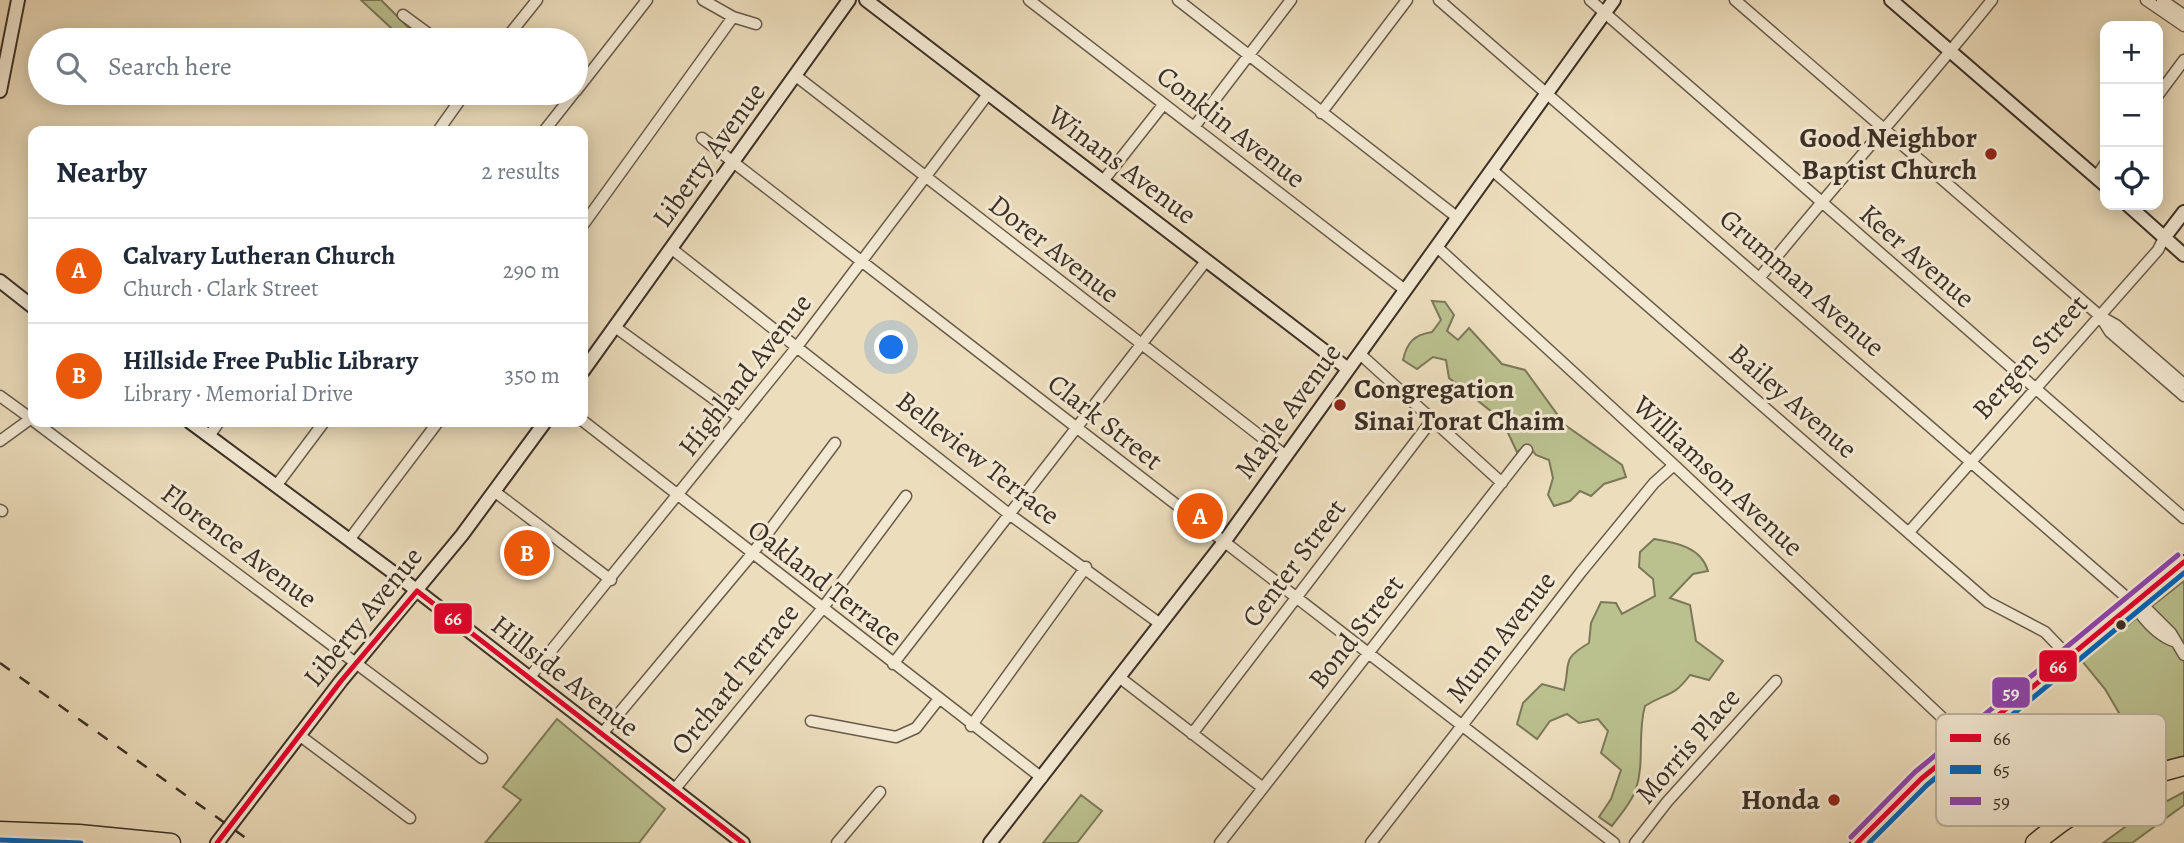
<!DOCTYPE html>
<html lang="en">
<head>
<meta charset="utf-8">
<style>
  :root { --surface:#fff; --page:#f6f6f7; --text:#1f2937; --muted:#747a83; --line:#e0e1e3; --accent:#ea580c }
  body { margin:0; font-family:Alegreya,serif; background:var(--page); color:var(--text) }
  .controls { position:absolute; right:21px; top:21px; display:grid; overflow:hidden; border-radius:14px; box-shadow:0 4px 18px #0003 }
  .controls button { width:63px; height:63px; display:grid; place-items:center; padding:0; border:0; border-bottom:2px solid var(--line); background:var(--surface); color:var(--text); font:35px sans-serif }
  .you { position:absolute; left:892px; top:348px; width:24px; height:24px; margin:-18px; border:5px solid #fff; border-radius:50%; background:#1a73e8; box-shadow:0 0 0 10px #1a73e833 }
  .badge { display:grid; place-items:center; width:46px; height:46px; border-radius:50%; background:var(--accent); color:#fff; font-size:23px; font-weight:700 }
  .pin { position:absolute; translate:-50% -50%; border:4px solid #fff; box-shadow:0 2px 7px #0006 }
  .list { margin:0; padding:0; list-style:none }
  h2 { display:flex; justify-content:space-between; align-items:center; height:91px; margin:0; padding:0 28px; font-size:30px }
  h2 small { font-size:23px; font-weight:400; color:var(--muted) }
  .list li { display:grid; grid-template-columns:46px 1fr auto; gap:21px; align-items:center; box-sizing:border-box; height:105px; padding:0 28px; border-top:2px solid var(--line) }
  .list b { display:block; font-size:26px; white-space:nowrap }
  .list p { margin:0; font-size:23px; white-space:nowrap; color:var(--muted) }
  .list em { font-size:23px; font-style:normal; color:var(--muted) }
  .icon { flex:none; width:38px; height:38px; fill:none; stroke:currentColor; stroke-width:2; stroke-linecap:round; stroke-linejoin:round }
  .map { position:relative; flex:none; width:2184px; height:843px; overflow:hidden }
  .search { position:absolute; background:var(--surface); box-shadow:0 4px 18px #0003; left:28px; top:28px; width:560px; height:77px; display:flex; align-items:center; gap:18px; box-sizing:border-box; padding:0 24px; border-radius:38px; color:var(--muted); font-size:26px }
  .panel { position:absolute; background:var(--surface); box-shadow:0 4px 18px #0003; left:28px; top:126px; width:560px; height:301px; border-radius:14px }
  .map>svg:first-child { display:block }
</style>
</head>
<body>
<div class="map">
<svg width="2184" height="843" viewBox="0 0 2184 843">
  <rect width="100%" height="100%" fill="#ecddbc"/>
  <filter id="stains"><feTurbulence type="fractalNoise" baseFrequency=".00286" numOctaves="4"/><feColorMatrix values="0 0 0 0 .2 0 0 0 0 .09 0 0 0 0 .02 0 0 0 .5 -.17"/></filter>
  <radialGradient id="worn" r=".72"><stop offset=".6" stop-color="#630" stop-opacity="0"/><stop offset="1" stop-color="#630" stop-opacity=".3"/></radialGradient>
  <!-- green -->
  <path fill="#bac08e" stroke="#7b785a" stroke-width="2" d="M361,0H381L421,40H404Z
    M1432,301L1445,302L1454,315L1447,331L1458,340L1469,328L1502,364L1525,370L1565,425L1622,465L1626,477L1604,484L1591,496L1580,491L1570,501L1554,506L1548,495L1553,478L1549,460L1536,455L1528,445L1517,452L1502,420L1449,378L1446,360L1433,357L1417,369L1403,360C1407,342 1414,335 1432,332L1441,320Z
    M1654,539C1677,543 1701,547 1708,571L1693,574L1670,598L1690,605L1696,641L1723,661L1709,680L1690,675C1672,699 1668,691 1645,706C1637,734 1645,761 1636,789C1632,802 1620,815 1612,826L1599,817L1611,799L1621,770L1601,753L1608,731L1598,719L1579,723L1567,714L1550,721L1537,739L1517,724L1523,703L1542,684L1564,690C1571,663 1560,660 1589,643L1591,623L1601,602L1616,603L1622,614L1655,596L1653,579L1639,567L1640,552Z
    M2184,581V758L2150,766L2105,689L2082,661Z
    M557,719L665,809L639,843H485L521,800L503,787Z
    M2184,792V805L2132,843H2103L2143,814Z
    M1081,795L1102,811L1077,843H1043Z"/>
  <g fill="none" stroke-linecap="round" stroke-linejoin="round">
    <defs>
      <path id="street" d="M703,0L733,17L756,24
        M1029,0L1405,290
        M1178,0L1458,218
        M1439,0L2125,596L2147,609L2171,633L2184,655
        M1590,0L2184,518
        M1735,0L2100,316
        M2146,0L2184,26
        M2162,0L2184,15
        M403,15L437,40
        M505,40L537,0
        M796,76L1286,456
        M576,91L647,0
        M2158,95L2184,60
        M1321,113L1407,0
        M1194,127L1291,0
        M438,131L465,93
        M544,131L574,93
        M702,138L1614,843
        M1492,170L1988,602L2045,632L2069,657
        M2096,177L2105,164
        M1103,181L1163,105
        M583,225L733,17
        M1437,247L1674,465L1967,741
        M672,249L1009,514L1159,623
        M1761,276C1836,182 1917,94 1992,0
        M615,327L740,418
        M1360,354L1502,483
        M2184,384L2116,325L2100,316L2110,332L2184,396
        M0,396L33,420
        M583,421L1042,778
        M35,422L482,758
        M209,436L219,422
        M0,441L33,417
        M276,486L324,422
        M494,491L611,580
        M0,510L2,511
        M1909,532L2158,250L2164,238
        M349,540L438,422
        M2133,603C2142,618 2157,635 2173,641
        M893,664L1206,261
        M1119,677L1263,788
        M529,678L796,348L988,94
        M811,721L896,737L916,728L938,700
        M971,726L1086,567
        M1192,734L1432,420
        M299,735L410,818
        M601,735L752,554L835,443
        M674,790L822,609L906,496
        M837,843L880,792
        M1220,843L1527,450
        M1371,843L1581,572L1654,483L1674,465
        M1635,843L1667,802L1776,681"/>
      <path id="secondary" d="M866,0L1348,369
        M1891,0L2105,185
        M0,91L18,0
        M2128,205L2184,255
        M2164,238L2184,212
        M0,281L33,307
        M583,371L849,0
        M190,422L402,579L743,843
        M217,843L341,681L462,535L545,422
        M990,843L1224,542L1614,0
        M1857,843L1921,779L2184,562"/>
      <path id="highway" d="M0,831L79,834L171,843
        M2035,843C2078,807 2129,779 2184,766"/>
    </defs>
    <!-- street casing -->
    <use href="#street" stroke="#685b4c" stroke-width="13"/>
    <!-- secondary casing -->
    <use href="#secondary" stroke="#3c3027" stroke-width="16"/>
    <!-- highway casing -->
    <use href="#highway" stroke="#3c3027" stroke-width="21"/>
    <!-- street -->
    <use href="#street" stroke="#f3e9d3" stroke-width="10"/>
    <!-- secondary -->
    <use href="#secondary" stroke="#f3e9d3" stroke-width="12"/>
    <!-- highway -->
    <use href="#highway" stroke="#ecddbc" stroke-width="18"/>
    <!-- rail -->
    <path stroke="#3c3027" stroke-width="2.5" stroke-dasharray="12 12" stroke-linecap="butt" d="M0,663L253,843"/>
    <defs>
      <path id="bus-1" d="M217,843L341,681L417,591L743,843
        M1857,843L1921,779L2184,562"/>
      <path id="bus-2" d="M0,840L81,843
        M1869,843L1927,785L2184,573"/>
      <path id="bus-3" d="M1851,837L1915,772L2178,555"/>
    </defs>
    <!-- bus-1 casing -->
    <use href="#bus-1" stroke="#f3e9d3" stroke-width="10"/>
    <!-- bus-2 casing -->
    <use href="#bus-2" stroke="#f3e9d3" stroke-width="10"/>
    <!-- bus-3 casing -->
    <use href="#bus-3" stroke="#f3e9d3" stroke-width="10"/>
    <!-- bus-1 -->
    <use href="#bus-1" stroke="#e4002b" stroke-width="5"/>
    <!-- bus-2 -->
    <use href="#bus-2" stroke="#0065bd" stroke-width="5"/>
    <!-- bus-3 -->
    <use href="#bus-3" stroke="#8e44ad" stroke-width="5"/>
  </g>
  <!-- markers -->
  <g fill="#8f2418" stroke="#f3e9d3" stroke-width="2.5">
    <circle cx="1991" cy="154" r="7"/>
    <circle cx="1340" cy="405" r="7"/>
    <circle cx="1834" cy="800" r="7"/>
  </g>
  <circle fill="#3c3027" stroke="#f3e9d3" stroke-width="2.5" cx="2121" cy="625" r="6"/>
  <g text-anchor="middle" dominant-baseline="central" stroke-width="6" stroke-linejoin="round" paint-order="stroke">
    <!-- street labels -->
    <g font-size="28" fill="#3c3027" stroke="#f3e9d3">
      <text transform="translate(1231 127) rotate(38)">Conklin Avenue</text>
      <text transform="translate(709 155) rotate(-54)">Liberty Avenue</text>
      <text transform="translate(1122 165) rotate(37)">Winans Avenue</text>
      <text transform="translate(1054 249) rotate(38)">Dorer Avenue</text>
      <text transform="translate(1917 256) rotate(41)">Keer Avenue</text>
      <text transform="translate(1802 283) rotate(41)">Grumman Avenue</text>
      <text transform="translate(2030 357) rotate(-48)">Bergen Street</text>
      <text transform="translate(745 375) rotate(-52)">Highland Avenue</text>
      <text transform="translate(1793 401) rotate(41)">Bailey Avenue</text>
      <text transform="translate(1288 411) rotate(-54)">Maple Avenue</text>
      <text transform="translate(1105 422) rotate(38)">Clark Street</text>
      <text transform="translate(978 458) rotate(38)">Belleview Terrace</text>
      <text transform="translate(1718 476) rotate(43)">Williamson Avenue</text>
      <text transform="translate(239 546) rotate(37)">Florence Avenue</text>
      <text transform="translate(1294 563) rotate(-53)">Center Street</text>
      <text transform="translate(825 583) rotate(38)">Oakland Terrace</text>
      <text transform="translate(363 617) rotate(-51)">Liberty Avenue</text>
      <text transform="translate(1356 632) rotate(-52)">Bond Street</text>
      <text transform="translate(1501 637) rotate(-52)">Munn Avenue</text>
      <text transform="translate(565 676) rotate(38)">Hillside Avenue</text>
      <text transform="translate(735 679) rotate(-51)">Orchard Terrace</text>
      <text transform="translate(1688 746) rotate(-49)">Morris Place</text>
    </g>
    <!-- poi labels -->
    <g font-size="28" font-weight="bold" fill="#3c3027" stroke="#f3e9d3" text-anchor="end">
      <text x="1977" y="138">Good Neighbor<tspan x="1977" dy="32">Baptist Church</tspan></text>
      <text x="1354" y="389" text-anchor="start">Congregation<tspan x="1354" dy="32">Sinai Torat Chaim</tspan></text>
      <text x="1820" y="800">Honda</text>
    </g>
  </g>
  <!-- legend -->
  <rect x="1936" y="714" width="230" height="112" rx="10" fill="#f3e9d3" stroke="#bcb29f" stroke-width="2"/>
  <rect x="1950" y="734" width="31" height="8" fill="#e4002b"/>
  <rect x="1950" y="765" width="31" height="9" fill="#0065bd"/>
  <rect x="1950" y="797" width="31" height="8" fill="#8e44ad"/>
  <g font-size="19" fill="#3c3027">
    <text x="1993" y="745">66</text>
    <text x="1993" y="776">65</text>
    <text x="1993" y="808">59</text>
  </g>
  <g stroke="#f3e9d3" stroke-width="2.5">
    <rect x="433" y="602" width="40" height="33" rx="7" fill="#e4002b"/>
    <rect x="2038" y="649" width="40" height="34" rx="7" fill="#e4002b"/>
    <rect x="1991" y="676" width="40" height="33" rx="7" fill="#8e44ad"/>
  </g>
  <g font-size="19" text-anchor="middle" font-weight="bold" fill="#fff">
    <text x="453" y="625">66</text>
    <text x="2058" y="673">66</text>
    <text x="2011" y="699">59</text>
  </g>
  <rect width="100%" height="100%" filter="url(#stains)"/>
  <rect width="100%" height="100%" fill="url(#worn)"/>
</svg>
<div class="controls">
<button>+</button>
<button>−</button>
<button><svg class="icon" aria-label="locate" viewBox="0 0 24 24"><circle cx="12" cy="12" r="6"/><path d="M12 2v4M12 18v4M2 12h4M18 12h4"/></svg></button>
</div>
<div class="you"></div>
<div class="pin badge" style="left:1200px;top:516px">A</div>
<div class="pin badge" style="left:527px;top:553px">B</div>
<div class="search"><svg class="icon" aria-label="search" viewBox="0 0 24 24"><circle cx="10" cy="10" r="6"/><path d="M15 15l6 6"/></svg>Search here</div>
<section class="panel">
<h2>Nearby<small>2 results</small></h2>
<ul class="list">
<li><span class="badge">A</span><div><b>Calvary Lutheran Church</b><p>Church · Clark Street</p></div><em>290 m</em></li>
<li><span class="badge">B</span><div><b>Hillside Free Public Library</b><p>Library · Memorial Drive</p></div><em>350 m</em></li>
</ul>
</section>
</div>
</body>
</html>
